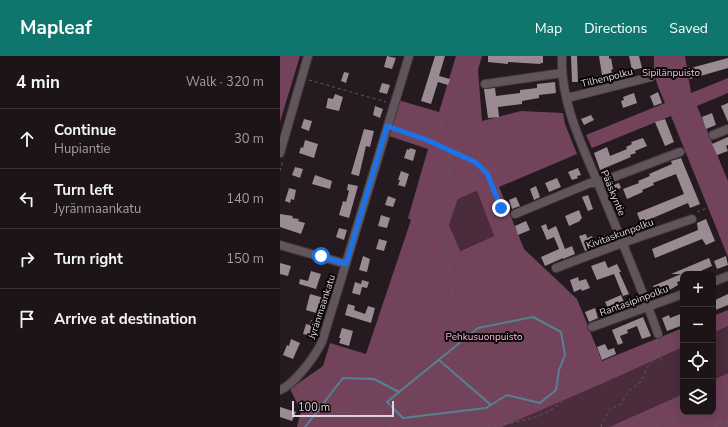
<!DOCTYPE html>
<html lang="en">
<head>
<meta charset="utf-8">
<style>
  :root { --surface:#1c1417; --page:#251d20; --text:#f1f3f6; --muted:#a09ea1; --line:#3a3336; --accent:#0f766e }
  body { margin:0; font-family:"Nunito Sans",sans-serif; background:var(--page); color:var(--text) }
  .controls { position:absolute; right:12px; bottom:12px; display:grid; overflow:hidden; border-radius:8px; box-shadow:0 4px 16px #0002 }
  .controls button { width:36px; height:36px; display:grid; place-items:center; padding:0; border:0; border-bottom:1px solid var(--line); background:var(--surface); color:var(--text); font:20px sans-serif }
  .scale { position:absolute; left:12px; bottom:10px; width:102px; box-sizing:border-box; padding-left:4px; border:2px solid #ded6da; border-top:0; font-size:11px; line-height:14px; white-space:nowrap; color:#ded6da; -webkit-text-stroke:3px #0b0608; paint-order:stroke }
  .stop { position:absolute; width:12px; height:12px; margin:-9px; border:3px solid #1a73e8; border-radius:50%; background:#fff }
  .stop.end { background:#1a73e8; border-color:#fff; box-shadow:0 1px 4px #0008 }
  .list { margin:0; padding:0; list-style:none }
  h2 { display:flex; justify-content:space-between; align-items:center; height:52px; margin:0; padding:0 16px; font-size:17px }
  h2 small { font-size:13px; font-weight:400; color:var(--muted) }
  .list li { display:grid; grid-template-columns:26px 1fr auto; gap:12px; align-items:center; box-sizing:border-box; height:60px; padding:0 16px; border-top:1px solid var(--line) }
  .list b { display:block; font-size:15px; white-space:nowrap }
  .list p { margin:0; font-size:13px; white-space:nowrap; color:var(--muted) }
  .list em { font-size:13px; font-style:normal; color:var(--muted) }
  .icon { flex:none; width:22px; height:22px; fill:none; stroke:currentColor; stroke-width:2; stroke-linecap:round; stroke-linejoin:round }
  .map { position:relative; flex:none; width:448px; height:371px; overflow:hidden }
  header { display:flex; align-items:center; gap:24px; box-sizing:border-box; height:56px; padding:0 20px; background:var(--accent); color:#fff }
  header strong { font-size:19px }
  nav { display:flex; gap:22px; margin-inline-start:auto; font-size:14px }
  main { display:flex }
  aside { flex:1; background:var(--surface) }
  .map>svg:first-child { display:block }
</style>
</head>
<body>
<header>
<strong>Mapleaf</strong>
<nav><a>Map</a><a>Directions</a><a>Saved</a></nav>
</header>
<main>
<aside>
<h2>4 min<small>Walk · 320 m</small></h2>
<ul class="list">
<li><svg class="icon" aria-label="ahead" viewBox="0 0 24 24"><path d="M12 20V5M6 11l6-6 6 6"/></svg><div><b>Continue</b><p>Hupiantie</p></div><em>30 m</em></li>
<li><svg class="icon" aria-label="left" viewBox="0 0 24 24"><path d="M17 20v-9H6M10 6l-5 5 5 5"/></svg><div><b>Turn left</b><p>Jyränmaankatu</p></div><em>140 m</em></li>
<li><svg class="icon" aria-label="right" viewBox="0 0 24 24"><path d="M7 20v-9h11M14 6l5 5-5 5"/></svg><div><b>Turn right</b></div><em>150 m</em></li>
<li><svg class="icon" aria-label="arrive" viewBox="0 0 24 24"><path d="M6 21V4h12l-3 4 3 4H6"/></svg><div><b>Arrive at destination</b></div></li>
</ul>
</aside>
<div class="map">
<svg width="448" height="371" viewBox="0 0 448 371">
  <rect width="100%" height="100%" fill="#251a1f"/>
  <!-- green -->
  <path fill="#4a2c3c" d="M197,135L214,180L179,195L169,169L178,143Z
    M448,270V317L433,324V277Z
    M403,291V338L329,371H222L326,326Z"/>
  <!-- forest -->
  <path fill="#73435c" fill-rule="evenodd" d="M0,0H20L0,66Z
    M176,0H202L198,14L202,65L241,55L283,57L285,68L297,98L219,131L244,193L297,243L322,305L403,272V291L326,326L222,371H17L21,355L10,333L43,310L50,287L86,298L131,164L128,162L148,93L109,80L118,44L159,56ZM197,135L214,180L180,195L169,169L178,143Z
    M374,0H405L411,37L448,22V37L417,50L448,125V201L391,60L312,92L306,79L385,47C377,28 373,21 374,0Z
    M448,254V270L433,277V260Z
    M448,317V371H329L403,338V356H433V324Z"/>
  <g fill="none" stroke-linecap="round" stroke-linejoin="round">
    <!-- stream -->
    <path stroke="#558293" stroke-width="2" d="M159,304L211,349
      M25,371L63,322L94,323L119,336L198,272L253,261L281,276L285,299L279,314L276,334L260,347L227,339L206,352L123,362L107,346L119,336"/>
  </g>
  <!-- building -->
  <path fill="#9a8b92" d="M107,0L116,2L112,13L104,11Z
    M155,0H165L159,20L170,23L168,29L158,26L151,48L141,45Z
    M208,0H263V7H261L260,8L228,6V8L208,6Z
    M291,0H297L298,26H292Z
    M319,0H329V3L331,2L333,13L331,14L332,17L322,19Z
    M349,0H359L362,12L352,14Z
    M448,2V12L410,23L407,13Z
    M64,16L69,17L66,27L61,25Z
    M275,26L276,37L259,39V42L242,45V48L218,51L219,61L208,62L204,33L215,32L216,40L240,37V34L257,32V28Z
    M102,27L110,29L107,38L99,36Z
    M378,36L382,47L374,50L370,40Z
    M354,37L357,47L343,52L341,45L344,44L343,41Z
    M55,38L63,41L59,55L46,52L48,42L53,43Z
    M448,47V66L441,50Z
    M95,50L103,53L100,62L93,59Z
    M432,57L436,69L426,73L422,61Z
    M311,59L314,64L304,69L301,63Z
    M24,63L32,65L29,75L21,72Z
    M385,63L394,86L385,90L375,66Z
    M84,73L94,75L90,91L86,90L79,120L71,118Z
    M448,81V89L446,90L448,95L437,99L432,88Z
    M363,82L367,90L355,95L356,97L350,99L351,101L320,114L314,97L327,91L330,100L347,93L346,91L352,88L351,86Z
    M25,84L38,88L34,102L19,97L21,91L23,92Z
    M130,92L136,94L133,105L124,102L127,93L129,94Z
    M401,102L420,148L410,152L408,147L361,167L357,157L404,138L396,118L373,127L374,129L362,134L363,136L347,143L343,133L359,127L358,125L370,120L369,118L392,108L391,105Z
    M15,111L23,113L20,122L12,119Z
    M298,112L301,119L297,120L298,122L292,124L288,116Z
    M121,115L129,118L125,131L118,129L120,124H118Z
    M35,119L52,125L50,133L32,128Z
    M277,122L281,131L269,136L265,127Z
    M339,127L341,132L329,136L327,131Z
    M68,128L78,130L69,162L59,159L63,145L66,146L69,135L67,134Z
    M256,130L260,141L254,144L250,133Z
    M9,132L16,134L14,144L11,143L10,147L5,145Z
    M308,139L313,153L308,155L302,141Z
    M108,140L116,143L113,151L105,149Z
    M236,141L240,150L232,153L229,144Z
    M299,154L302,162L300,164V165L289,170L285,160Z
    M0,158L13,160L12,162L19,163L18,165L25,167L21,178L0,171Z
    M101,159L110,162L107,172L98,170Z
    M426,163L435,185L426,189L422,183L375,202L372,193L418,174L417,167Z
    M246,165L250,174L238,179L235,170Z
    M266,168L268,174L276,170L285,193L292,190L295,198L283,203V202L265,210L261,201L279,193L274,181L267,184L261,170Z
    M59,172L67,174L64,184L56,181Z
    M306,178L307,182L312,180L314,184L325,179L328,186L305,195L299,180Z
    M99,183L107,185L104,195L96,193Z
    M83,200L90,203L87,216L79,214Z
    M446,200L448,209L437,213L434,205Z
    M429,202L432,210L414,218H403V224L397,226L398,229L378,241L373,230L401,218H391Z
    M325,205L328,212L337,208L341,216H339L349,238L343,240L334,218L317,224L311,210Z
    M0,207L11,210L8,220L0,218Z
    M31,215L41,218L36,233L19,228L20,223L28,225Z
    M298,221L299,225L306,223L310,232L302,235L301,233L294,236L290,224Z
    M82,224L89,226L87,232L82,231L80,239L72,237L75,226L81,228Z
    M30,238L44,242L42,248L39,247L36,257L26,254Z
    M448,238V249L433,255V245Z
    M341,239L346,251L330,257L325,246Z
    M68,248L75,250L74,254L85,258L88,250L95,252L91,267L65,259Z
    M315,252L318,262L309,266L305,256Z
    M403,257V269L387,275L382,262L389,259L390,262Z
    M363,261L371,280L362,283L357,270L347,274L348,277L340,280L343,287L338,289L332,274Z
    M31,264L37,266L34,276L32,275L31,280L23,278L26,268L30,269Z
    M62,272L73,275L69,290L59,287L61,282H59Z
    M11,283L20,287L13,303L3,299L7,289L9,290Z
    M325,288L328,294L334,292L336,298L322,304L317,291Z
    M0,351L16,356L12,365L0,361Z"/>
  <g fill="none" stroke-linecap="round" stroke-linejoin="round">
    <defs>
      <path id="minor" d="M282,0C280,48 304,93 322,137C341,184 361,230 378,278
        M205,28L282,17
        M287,42L371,21
        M433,79L448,73
        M0,97L28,0
        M235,158L310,127H318L400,96
        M0,189L66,208
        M276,212L342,187L412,163
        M433,226L448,220
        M312,271L403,238
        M0,334C15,328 35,300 42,286L129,0"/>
    </defs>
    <!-- minor casing -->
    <use href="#minor" stroke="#40373b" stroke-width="10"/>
    <!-- path -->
    <path stroke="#62585c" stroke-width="1" stroke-dasharray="3 3" stroke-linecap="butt" d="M387,0C387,9 393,15 392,24L404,55L406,68L415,86L448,165
      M0,13L15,18
      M379,20L392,19
      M29,24L106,46
      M193,24L198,0
      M121,51L150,63L163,65
      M115,72C137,82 195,98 208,118C218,133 225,163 231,181L243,198L285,236L305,269
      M133,79L142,73L162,65
      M147,84C158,74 166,61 174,49C179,40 184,30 193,24L197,26
      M407,92L427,82
      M168,94L170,148L166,167L167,200L172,235L171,264L161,278L168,293L184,317
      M186,101L201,98L232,104
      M0,115L3,104
      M208,116L290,78
      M417,156L448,144
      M172,234L185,225L196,227L207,223L219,216L226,215L238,207L243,199
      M377,285C375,294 379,300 383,308
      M243,306L250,317L276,329L290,332
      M212,315L225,314L242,305C247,289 248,286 263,277
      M177,327C186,343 185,351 183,370
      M19,331L50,358L55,371
      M106,339L115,316L133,295L140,293L152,300L167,291
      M433,349L442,347
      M95,357L111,371
      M50,358C67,354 79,359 94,357C113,348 132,340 151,333C157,331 164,332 170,330C181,327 184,312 196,310C201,309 206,310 210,314C218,324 215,338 220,350C223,356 228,361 232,367
      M440,368L442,357V347L448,336
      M207,371C236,366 276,363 291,332C295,325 297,314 299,306C300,301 298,296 299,290C300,284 305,280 304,273
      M321,371L322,367L331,352L340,349L350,334L360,327L368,310L378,299
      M378,371V369L382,364L395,361L411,360L425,363L435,371
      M389,371L395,361L403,353
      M435,371L440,368L448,366"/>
    <!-- minor -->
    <use href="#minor" stroke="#62545b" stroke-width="8"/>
  </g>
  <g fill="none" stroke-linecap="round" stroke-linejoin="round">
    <!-- route -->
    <path stroke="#1a73e8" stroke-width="5" d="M41,200L66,208L107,70L147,84L195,106L207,117L221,152"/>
  </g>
  <g text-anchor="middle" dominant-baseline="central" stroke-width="4" stroke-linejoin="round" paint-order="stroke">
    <!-- park labels -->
    <g font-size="10" fill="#f9b9d9" stroke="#0b0608">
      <text x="391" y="17">Sipilänpuisto</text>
      <text x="204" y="281">Pehkusuonpuisto</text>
    </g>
    <!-- street labels -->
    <g font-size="10" fill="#ded6da" stroke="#0b0608">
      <text transform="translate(327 22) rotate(-14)">Tilhenpolku</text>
      <text transform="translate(333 137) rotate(67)">Pääskyntie</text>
      <text transform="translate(340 178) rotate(-20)">Kivitaskunpolku</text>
      <text transform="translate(354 245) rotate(-20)">Rantasipinpolku</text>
      <text transform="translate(42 251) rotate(-72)">Jyränmaankatu</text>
    </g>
  </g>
</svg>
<div class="controls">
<button>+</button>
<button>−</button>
<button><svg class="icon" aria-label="locate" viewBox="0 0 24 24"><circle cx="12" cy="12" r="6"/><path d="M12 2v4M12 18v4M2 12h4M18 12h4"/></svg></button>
<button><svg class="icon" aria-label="layers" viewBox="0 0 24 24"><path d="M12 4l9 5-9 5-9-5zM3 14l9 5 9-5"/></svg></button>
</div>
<div class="scale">100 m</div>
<div class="stop" style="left:41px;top:200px"></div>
<div class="stop end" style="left:221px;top:152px"></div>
</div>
</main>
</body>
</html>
